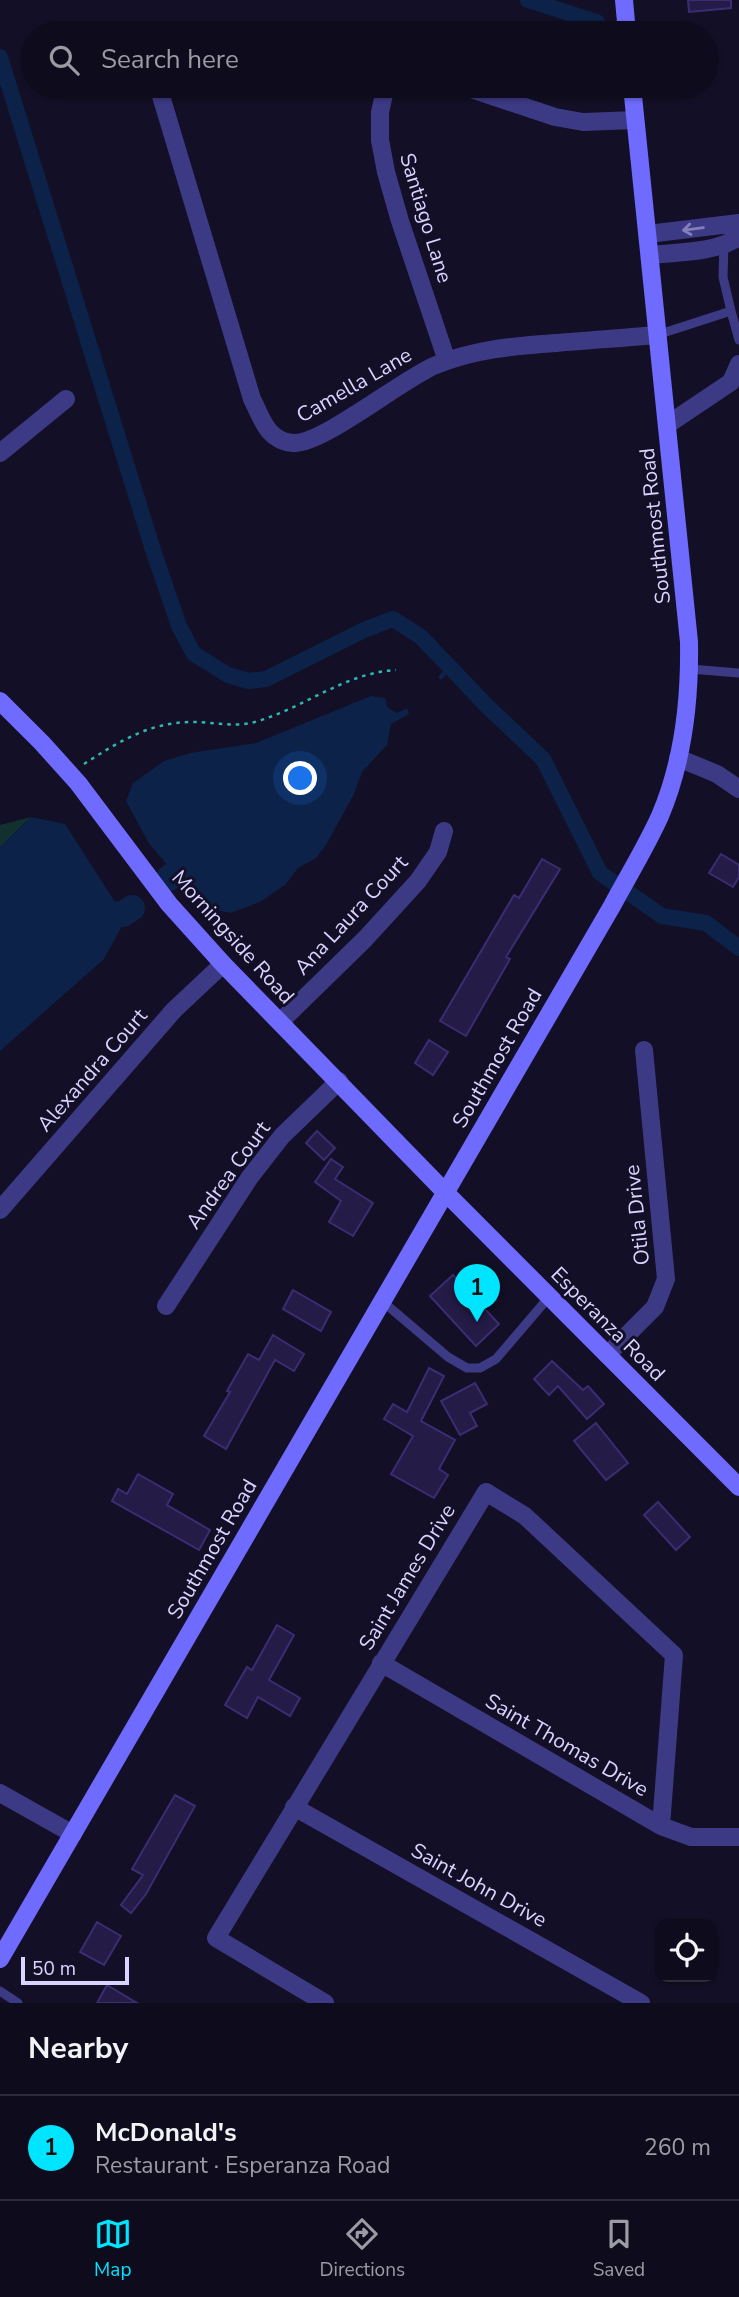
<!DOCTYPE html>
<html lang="en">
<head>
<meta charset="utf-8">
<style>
  :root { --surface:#0e0b1c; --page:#171425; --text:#f1f3f6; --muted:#9b9ba3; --line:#2e2b3b; --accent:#00e5ff }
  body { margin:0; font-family:"Nunito Sans",sans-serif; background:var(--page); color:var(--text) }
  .controls { position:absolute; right:21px; bottom:21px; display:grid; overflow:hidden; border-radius:14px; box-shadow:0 2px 5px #0004 }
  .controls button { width:63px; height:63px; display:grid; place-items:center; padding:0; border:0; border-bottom:2px solid var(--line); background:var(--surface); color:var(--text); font:35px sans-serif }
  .scale { position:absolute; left:21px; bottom:18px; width:108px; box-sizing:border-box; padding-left:7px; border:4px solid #d9d4ff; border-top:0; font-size:19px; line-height:24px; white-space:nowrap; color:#d9d4ff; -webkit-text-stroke:5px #130f26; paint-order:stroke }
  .you { position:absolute; left:301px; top:779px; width:24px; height:24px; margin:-18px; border:5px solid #fff; border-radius:50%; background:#1a73e8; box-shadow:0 0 0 10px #1a73e833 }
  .badge { display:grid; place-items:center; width:46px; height:46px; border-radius:50%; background:var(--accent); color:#111; font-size:23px; font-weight:700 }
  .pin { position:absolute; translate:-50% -58px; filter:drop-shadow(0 2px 4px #0008) }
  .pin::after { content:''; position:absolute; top:37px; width:24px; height:21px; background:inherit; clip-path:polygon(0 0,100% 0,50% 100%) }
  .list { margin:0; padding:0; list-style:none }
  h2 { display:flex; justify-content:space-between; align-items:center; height:91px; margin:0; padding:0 28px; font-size:30px }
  h2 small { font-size:23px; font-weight:400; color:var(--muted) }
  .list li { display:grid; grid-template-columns:46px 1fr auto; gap:21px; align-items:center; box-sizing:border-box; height:105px; padding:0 28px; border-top:2px solid var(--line) }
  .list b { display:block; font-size:26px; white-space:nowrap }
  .list p { margin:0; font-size:23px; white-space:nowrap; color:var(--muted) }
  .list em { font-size:23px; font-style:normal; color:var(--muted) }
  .icon { flex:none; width:38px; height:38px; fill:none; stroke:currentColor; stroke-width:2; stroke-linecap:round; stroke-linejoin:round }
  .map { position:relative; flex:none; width:739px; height:2003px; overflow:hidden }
  .search { position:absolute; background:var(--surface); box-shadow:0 2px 5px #0004; left:21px; right:21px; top:21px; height:77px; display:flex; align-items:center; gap:18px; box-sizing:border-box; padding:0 24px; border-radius:38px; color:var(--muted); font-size:26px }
  .sheet { height:196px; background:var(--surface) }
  nav { display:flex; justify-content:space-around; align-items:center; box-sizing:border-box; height:98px; border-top:2px solid var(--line); background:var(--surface); font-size:19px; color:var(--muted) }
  nav a { display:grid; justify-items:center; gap:4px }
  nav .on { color:var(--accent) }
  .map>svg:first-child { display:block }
</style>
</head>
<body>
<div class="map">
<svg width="739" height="2003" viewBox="0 0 739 2003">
  <rect width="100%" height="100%" fill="#130f26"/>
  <!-- green -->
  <path fill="#12302f" d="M31,817L0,847V825Z"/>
  <!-- water -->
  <path fill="#0c2248" d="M371,696L385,698L387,707L397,713L407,708L409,714L391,724L387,745L362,772L354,794L326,845L316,858L298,868L285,885L260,902L231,913L211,909L191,893L148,842L126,801L133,783L164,761L190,753L256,743Z
    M31,817L65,824L126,919L104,959L0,1051V847Z"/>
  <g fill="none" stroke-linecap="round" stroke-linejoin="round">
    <!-- stream -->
    <path stroke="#0c2248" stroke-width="4.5" d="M441,677L449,667"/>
    <!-- canal -->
    <path stroke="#0c2248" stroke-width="16" d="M528,0L597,22
      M0,57L153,550L179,626L194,654L228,675L248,681L266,679L364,630L393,619L421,637L487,706L543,759L600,873L662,916L706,923L739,948"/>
    <!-- river -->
    <path stroke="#0c2248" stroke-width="26" d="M169,878L204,852
      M89,917L123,914L132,908"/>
  </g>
  <!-- building -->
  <path fill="#241b47" stroke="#3b2d73" stroke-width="2" d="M688,0H731V8L689,12Z
    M721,854L739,865V877L733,887L709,873Z
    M542,859L560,869L506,957L510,959L466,1036L440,1021L514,895L519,898Z
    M429,1040L448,1052L433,1075L415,1063Z
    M317,1131L335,1148L324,1160L306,1143Z
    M331,1159L343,1167L335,1179L373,1203L353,1236L329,1222L341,1201L315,1182Z
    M453,1275L499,1324L476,1346L430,1296Z
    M293,1290L331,1312L321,1331L283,1309Z
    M273,1335L304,1354L294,1371L275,1360L226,1449L204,1436L230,1392L227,1391L248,1354L259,1360Z
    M552,1361L583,1390L588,1386L604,1404L587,1419L558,1386L549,1395L534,1379Z
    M429,1368L444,1376L421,1421L455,1440L439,1469L448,1475L434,1498L391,1474L413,1436L384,1419L393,1404L407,1412Z
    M475,1383L487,1404L470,1413L477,1426L460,1435L441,1401Z
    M596,1423L628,1463L606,1480L574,1441Z
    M138,1474L173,1494L167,1505L210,1530L199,1550L112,1501L118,1489L127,1494Z
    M658,1502L690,1537L676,1550L644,1515Z
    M277,1625L294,1635L269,1680L300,1698L290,1716L258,1697L247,1718L225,1705L247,1667L252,1670Z
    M175,1795L195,1806L146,1894L131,1913L121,1905L143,1875L132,1869Z
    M97,1922L121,1936L104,1965L80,1952Z
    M107,1985L137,2003H97Z"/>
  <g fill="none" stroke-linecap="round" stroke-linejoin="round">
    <!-- path -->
    <path stroke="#2fb8b0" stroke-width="2.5" stroke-dasharray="3.5 5" stroke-linecap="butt" d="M84,764C118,742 150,722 192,722C211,722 232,727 251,723C302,710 343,673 396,670"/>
    <!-- lane -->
    <path stroke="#3d3a85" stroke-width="9" d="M731,311L739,340
      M657,335L731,311L723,277L724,245
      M690,669L739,673
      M382,1301L448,1357L467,1368H480L496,1359L549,1297
      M0,1991L18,2003"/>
    <!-- street -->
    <path stroke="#3d3a85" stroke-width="18" d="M158,86L252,399C262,418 267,441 293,443C322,445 402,379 436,365C475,349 515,346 556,343C590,340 624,338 657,335
      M386,86L380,112V140L386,172L400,221L447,361
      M462,86L555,117L583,122L635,120
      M648,234L739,223
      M650,255C679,252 714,253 739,237
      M667,425L731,382L739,364
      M0,453L66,399
      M678,758L717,774L739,789
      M280,1022L365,939L418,881L438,852L444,831
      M0,1210L174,1010L223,964
      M166,1306L250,1177L282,1136L339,1081
      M607,1355L655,1307L666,1279L644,1050
      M381,1663L661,1826L691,1837H739
      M0,1793L73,1834
      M294,1807L641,2003
      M325,2003L216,1938L486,1492L525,1516L674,1655L661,1826"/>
    <!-- secondary -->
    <path stroke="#6f6bff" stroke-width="18" d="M624,0L627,33
      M0,701L42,743L78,783L169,904L223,964L445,1192L739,1487
      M0,1959L612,906C628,876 646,847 660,816C683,762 690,700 689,642L632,86"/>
  </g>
  <!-- one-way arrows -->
  <defs><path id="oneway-shaft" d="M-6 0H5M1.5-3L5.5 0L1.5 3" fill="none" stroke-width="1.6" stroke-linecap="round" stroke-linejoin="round" transform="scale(1.75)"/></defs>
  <use stroke="#837fbc" href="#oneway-shaft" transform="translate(693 229) rotate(173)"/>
  <g text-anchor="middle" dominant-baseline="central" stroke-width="6" stroke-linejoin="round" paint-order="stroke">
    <!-- street labels -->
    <g font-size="21" fill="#d9d4ff" stroke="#130f26">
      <text transform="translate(426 218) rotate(73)">Santiago Lane</text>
      <text transform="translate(354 385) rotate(-30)">Camella Lane</text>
      <text transform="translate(655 526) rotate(-96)">Southmost Road</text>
      <text transform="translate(351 915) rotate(-47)">Ana Laura Court</text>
      <text transform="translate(233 937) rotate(48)">Morningside Road</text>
      <text transform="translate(497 1058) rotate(-60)">Southmost Road</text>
      <text transform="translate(92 1070) rotate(-49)">Alexandra Court</text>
      <text transform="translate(228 1175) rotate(-54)">Andrea Court</text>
      <text transform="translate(637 1215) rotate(-96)">Otila Drive</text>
      <text transform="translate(608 1324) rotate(45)">Esperanza Road</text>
      <text transform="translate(212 1549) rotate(-60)">Southmost Road</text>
      <text transform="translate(407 1577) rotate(-59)">Saint James Drive</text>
      <text transform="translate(567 1745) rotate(30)">Saint Thomas Drive</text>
      <text transform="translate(479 1885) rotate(29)">Saint John Drive</text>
    </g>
  </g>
</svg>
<div class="controls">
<button><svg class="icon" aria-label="locate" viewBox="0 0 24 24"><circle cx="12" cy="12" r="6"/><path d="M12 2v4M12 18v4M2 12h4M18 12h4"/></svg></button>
</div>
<div class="scale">50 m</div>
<div class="you"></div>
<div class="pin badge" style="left:477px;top:1322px">1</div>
<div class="search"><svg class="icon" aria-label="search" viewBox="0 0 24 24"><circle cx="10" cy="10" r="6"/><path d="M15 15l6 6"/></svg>Search here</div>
</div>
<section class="sheet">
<h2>Nearby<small></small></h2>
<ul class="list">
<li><span class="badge">1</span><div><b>McDonald's</b><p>Restaurant · Esperanza Road</p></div><em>260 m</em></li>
</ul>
</section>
<nav>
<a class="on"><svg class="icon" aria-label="map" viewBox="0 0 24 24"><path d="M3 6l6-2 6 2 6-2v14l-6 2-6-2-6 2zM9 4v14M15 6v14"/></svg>Map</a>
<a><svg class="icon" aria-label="directions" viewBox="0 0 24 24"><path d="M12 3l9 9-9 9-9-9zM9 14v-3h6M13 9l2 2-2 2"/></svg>Directions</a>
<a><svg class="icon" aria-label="saved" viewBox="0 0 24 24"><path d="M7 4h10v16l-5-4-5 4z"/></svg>Saved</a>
</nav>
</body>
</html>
